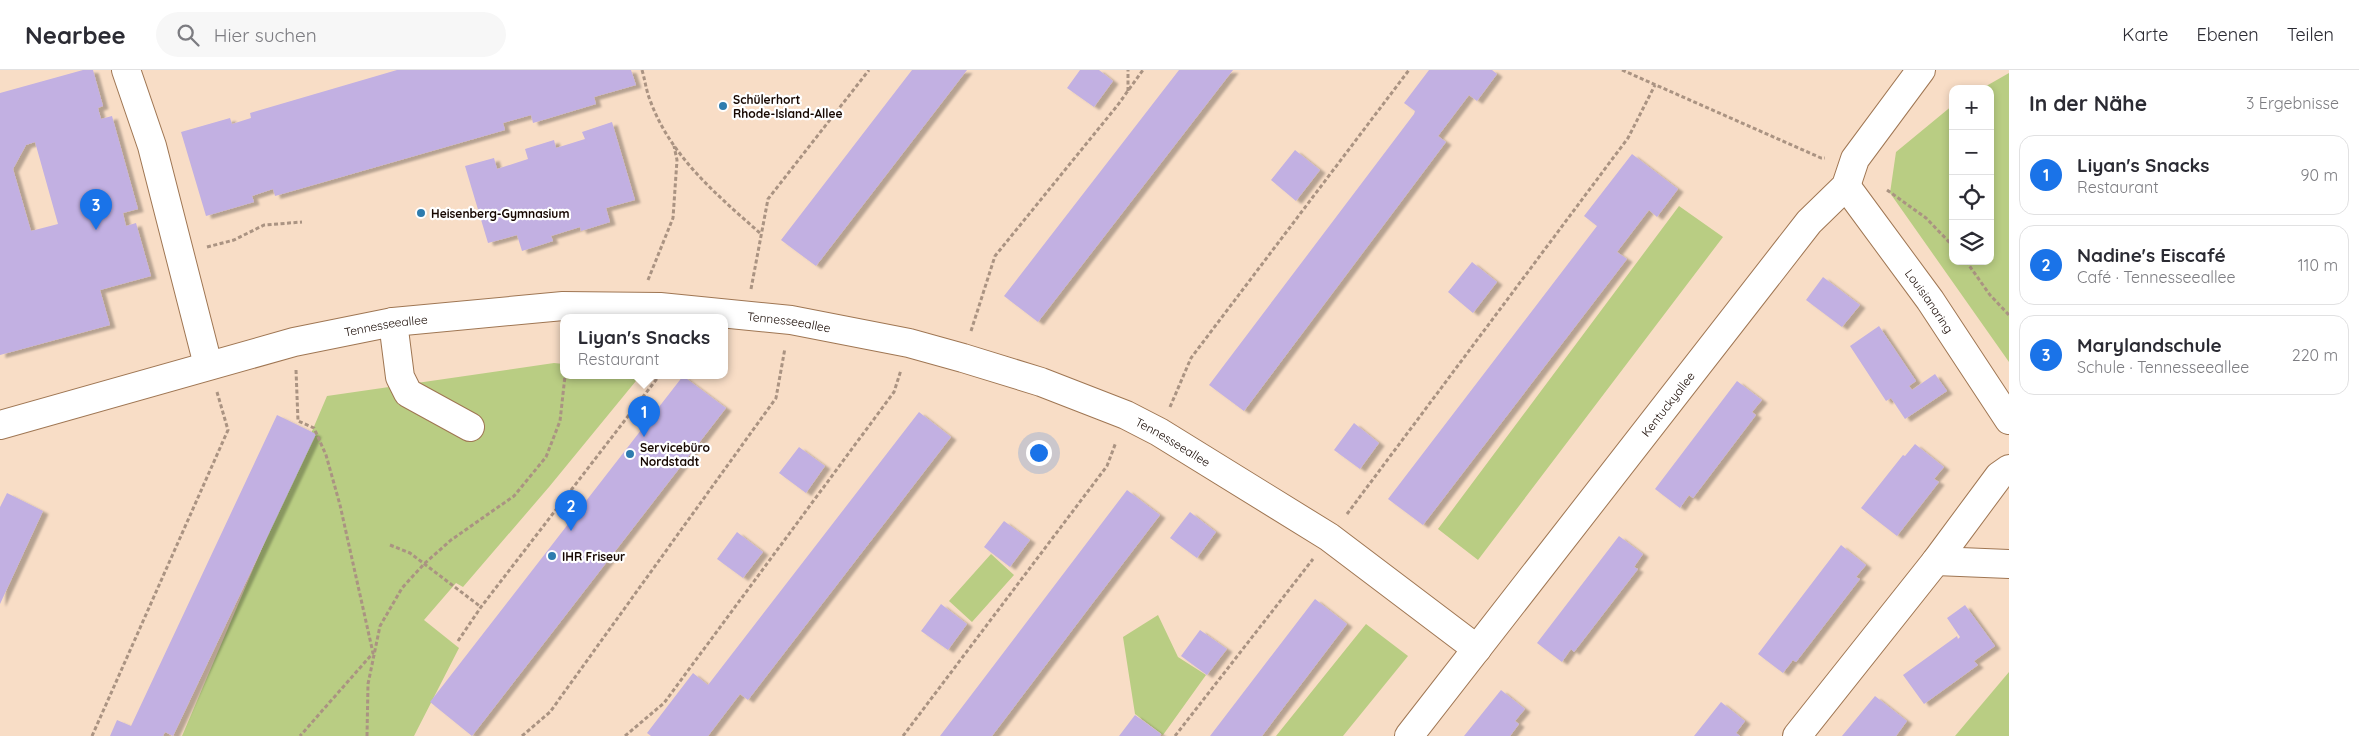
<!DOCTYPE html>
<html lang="de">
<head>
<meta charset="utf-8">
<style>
  :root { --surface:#fff; --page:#f7f7f7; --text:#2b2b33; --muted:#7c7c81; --line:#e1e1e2; --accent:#1a73e8 }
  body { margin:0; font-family:Quicksand,sans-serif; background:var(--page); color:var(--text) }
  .controls { position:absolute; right:15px; top:15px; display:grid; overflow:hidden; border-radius:10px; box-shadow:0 2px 8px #0003 }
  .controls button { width:45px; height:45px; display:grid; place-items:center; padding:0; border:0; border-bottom:1px solid var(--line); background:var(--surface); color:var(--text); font:25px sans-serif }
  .you { position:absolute; left:1038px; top:382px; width:18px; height:18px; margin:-12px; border:4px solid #fff; border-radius:50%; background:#1a73e8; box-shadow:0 0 0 8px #1a73e833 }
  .badge { display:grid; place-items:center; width:32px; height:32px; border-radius:50%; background:var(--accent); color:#fff; font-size:16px; font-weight:700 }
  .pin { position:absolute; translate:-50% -41px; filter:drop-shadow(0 1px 2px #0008) }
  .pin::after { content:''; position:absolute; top:26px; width:18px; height:15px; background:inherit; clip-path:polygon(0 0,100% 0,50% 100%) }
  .popup { position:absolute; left:560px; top:244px; width:168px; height:65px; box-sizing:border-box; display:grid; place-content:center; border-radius:10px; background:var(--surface); filter:drop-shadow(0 1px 4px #0005); font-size:16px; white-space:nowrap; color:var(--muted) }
  .popup b { font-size:19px; color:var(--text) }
  .popup::after { content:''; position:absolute; left:50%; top:100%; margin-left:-10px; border:10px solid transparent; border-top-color:var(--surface) }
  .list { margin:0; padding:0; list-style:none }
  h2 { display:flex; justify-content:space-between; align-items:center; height:65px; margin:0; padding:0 20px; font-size:21px }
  h2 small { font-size:16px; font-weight:400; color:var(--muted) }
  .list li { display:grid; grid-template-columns:32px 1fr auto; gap:15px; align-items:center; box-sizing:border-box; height:80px; margin:0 10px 10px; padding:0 10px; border:1px solid var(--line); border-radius:15px }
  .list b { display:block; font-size:19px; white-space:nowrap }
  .list p { margin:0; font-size:16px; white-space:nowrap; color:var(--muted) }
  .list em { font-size:16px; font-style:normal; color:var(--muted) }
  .icon { flex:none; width:28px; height:28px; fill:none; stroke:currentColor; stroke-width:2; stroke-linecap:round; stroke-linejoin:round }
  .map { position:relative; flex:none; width:2009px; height:666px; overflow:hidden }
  header { display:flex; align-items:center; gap:30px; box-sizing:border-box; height:70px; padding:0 25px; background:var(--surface); border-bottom:1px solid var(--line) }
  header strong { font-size:24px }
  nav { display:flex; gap:28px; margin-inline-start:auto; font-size:18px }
  .search { width:350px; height:45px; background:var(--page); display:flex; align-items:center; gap:12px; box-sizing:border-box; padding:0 18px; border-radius:28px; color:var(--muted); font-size:19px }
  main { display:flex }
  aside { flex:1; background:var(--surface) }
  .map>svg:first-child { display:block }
</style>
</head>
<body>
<header>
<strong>Nearbee</strong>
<div class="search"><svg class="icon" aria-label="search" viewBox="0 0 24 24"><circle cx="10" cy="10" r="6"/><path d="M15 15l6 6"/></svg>Hier suchen</div>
<nav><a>Karte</a><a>Ebenen</a><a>Teilen</a></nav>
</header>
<main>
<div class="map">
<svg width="2009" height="666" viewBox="0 0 2009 666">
  <defs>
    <filter id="shadow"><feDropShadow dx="5.5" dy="3" stdDeviation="1" flood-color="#0004"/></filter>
  </defs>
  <rect width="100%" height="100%" fill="#f8ddc6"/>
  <!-- green -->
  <path fill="#b9cd83" d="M2009,3V292L1890,123L1896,82L1953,35V191H1990V19H1981Z
    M1679,136L1723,167L1478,490L1438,459Z
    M554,293L564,294V306H640L549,417L463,517L456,513L424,550L459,578L414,666H182L327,326Z
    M991,484L1014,505L972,552L949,531Z
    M1158,545L1178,587L1206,605L1163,665L1135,644L1123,567Z
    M1366,554L1408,586L1343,666H1276Z
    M2009,602V666H1955Z"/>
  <!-- building -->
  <path fill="#c2b0e2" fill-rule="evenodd" filter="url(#shadow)" d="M83,0H93L103,36L98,38L101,49L112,46L138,139L123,143L126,156L136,153L151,206L100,220L110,255L0,285V23ZM35,72L58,154L31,161L13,99L26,75Z
    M397,0H631L636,15L594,27L596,34L533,53L531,45L503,53L505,60L275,126L273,119L252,126L254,132L206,146L181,62L230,48L232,54L251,48L250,43Z
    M912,0H967L816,196L781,170Z
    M1080,0H1099L1113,11L1094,37L1067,18Z
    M1179,0H1233L1038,252L1004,226Z
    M1429,0H1492L1497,4L1477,31L1469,25L1438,66L1446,72L1244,341L1209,315L1414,44L1415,41L1404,33Z
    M612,52L635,130L606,138L610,152L581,161L580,157L551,166L553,171L522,181L517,165L488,173L465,96L494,88L497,99L528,89L525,79L554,70L556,78L585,69L582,62Z
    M1295,80L1320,100L1296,131L1271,110Z
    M1632,84L1678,119L1657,147L1649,140L1617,182L1627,189L1423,455L1388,429L1597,156L1584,146Z
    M1472,192L1497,212L1473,243L1448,222Z
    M1823,207L1860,235L1842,257L1806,230Z
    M1879,256L1916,311L1909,316L1912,320L1935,304L1947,321L1905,349L1891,328L1886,331L1850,276Z
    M683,306L726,338L472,666L430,632Z
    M1737,311L1762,330L1752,342L1756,345L1693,428L1689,425L1680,438L1655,419Z
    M919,342L951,367L748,630L740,624L708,666H651L647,663L693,603L708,615Z
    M277,345L316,364L173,666L165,662L163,666H110L117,650L131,656Z
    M1354,353L1379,373L1360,399L1334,380Z
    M1915,374L1944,397L1934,409L1939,412L1897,466L1861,438L1903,385L1905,386Z
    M799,377L825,396L806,423L779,403Z
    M1127,420L1160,445L1092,534L992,666H940Z
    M7,423L43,441L0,534V437Z
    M1190,442L1216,462L1197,488L1170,468Z
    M1004,451L1030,470L1010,497L984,477Z
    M737,462L763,482L743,508L717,489Z
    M1619,466L1643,484L1634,497L1638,499L1574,582L1571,579L1562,592L1537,573Z
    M1841,475L1866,495L1856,507L1860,509L1796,592L1793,590L1783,603L1758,584Z
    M1315,529L1347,554L1280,642L1262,666H1210Z
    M941,534L967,554L948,580L921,561Z
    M1965,535L1995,576L1974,591L1978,595L1924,634L1903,605L1957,566L1958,569L1960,567L1947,548Z
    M1200,560L1227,579L1207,605L1181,586Z
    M1501,620L1525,639L1515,651L1519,654L1510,666H1464Z
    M1875,626L1907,651L1896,666H1842Z
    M1721,632L1745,651L1736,663L1740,666H1694Z
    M1135,645L1161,664L1160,666H1119Z"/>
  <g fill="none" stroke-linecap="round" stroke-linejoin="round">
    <defs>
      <g id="minor">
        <path d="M126,0L152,76L208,295"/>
        <path id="s1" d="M1846,116L1930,230L2009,350"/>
        <path d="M393,252L400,307L408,323L470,357"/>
        <path id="s2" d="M0,355L294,272L393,252L563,236L660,237L791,250L909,273L963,288L1041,312L1126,345L1159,362L1329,467L1477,579"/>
        <path d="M1936,491L2009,494"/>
        <path id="s3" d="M1409,666L1809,152L1846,116L1855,89L1921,0"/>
        <path d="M1797,666L1936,491L1999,406L2009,399"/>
      </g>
    </defs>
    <!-- minor casing -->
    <use href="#minor" stroke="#9f7653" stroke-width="30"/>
    <!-- path -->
    <path stroke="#aa9382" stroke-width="3" stroke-dasharray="4 2.5" stroke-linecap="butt" d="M642,0C645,10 646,20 650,30C670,86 717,125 761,164
      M1622,0L1821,88H1825
      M1128,21V0
      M1887,120L1926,148L1953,176
      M207,177L234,170L264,155L302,152
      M1966,191L1990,225L2009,245
      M648,210L673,148L677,90L674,76
      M751,219L768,129L869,0
      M971,261L995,186L1117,36L1143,0
      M296,300L298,351L314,358L326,385L340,435L373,583L300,666
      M1170,337L1191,288L1409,0
      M1347,444L1628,68L1655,15
      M390,475L410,483L481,537
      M458,571L481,537L659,306
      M92,666L228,360L217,322
      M367,666L368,614L380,556L402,518L424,494L451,470L514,426L546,387L560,351L565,306
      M522,666L550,642L776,328L785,278
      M625,666L664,633L894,322L901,300
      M903,666L1107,396L1116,372
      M1175,666L1313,489"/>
    <!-- minor -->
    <use href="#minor" stroke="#fff" stroke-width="28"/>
  </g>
  <!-- markers -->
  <g fill="#2e7cae" stroke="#fff" stroke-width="2">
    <circle cx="723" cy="36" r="5"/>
    <circle cx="421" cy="143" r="5"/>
    <circle cx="630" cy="384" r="5"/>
    <circle cx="552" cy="486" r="5"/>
  </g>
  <g text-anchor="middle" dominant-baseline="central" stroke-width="4.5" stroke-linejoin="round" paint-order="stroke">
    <!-- poi labels -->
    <g font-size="12" font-weight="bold" fill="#160700" stroke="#fff" text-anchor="start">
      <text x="733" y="29">Schülerhort<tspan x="733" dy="14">Rhode-Island-Allee</tspan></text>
      <text x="431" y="143">Heisenberg-Gymnasium</text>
      <text x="640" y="377">Servicebüro<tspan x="640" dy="14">Nordstadt</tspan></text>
      <text x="562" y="486">IHR Friseur</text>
    </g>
    <!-- street labels -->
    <g font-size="12" fill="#160700" stroke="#fff">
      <text stroke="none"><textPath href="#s1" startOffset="142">Louisianaring</textPath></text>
      <text stroke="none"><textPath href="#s2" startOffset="804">Tennesseeallee</textPath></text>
      <text stroke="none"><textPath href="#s2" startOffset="399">Tennesseeallee</textPath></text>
      <text stroke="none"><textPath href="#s3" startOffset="421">Kentuckyallee</textPath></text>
      <text stroke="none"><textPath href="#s2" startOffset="1209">Tennesseeallee</textPath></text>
    </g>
  </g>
</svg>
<div class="controls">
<button>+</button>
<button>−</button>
<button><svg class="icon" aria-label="locate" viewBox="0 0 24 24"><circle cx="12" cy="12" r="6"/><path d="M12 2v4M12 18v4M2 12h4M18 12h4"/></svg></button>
<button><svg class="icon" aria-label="layers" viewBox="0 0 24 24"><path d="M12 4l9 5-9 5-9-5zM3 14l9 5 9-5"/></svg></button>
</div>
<div class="you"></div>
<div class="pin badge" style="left:644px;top:367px">1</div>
<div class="popup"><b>Liyan's Snacks</b>Restaurant</div>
<div class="pin badge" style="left:571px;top:461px">2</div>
<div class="pin badge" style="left:96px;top:160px">3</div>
</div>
<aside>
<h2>In der Nähe<small>3 Ergebnisse</small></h2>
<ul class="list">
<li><span class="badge">1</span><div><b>Liyan's Snacks</b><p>Restaurant</p></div><em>90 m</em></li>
<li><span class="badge">2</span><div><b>Nadine's Eiscafé</b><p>Café · Tennesseeallee</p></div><em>110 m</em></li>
<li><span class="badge">3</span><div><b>Marylandschule</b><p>Schule · Tennesseeallee</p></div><em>220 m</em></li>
</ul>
</aside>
</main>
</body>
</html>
